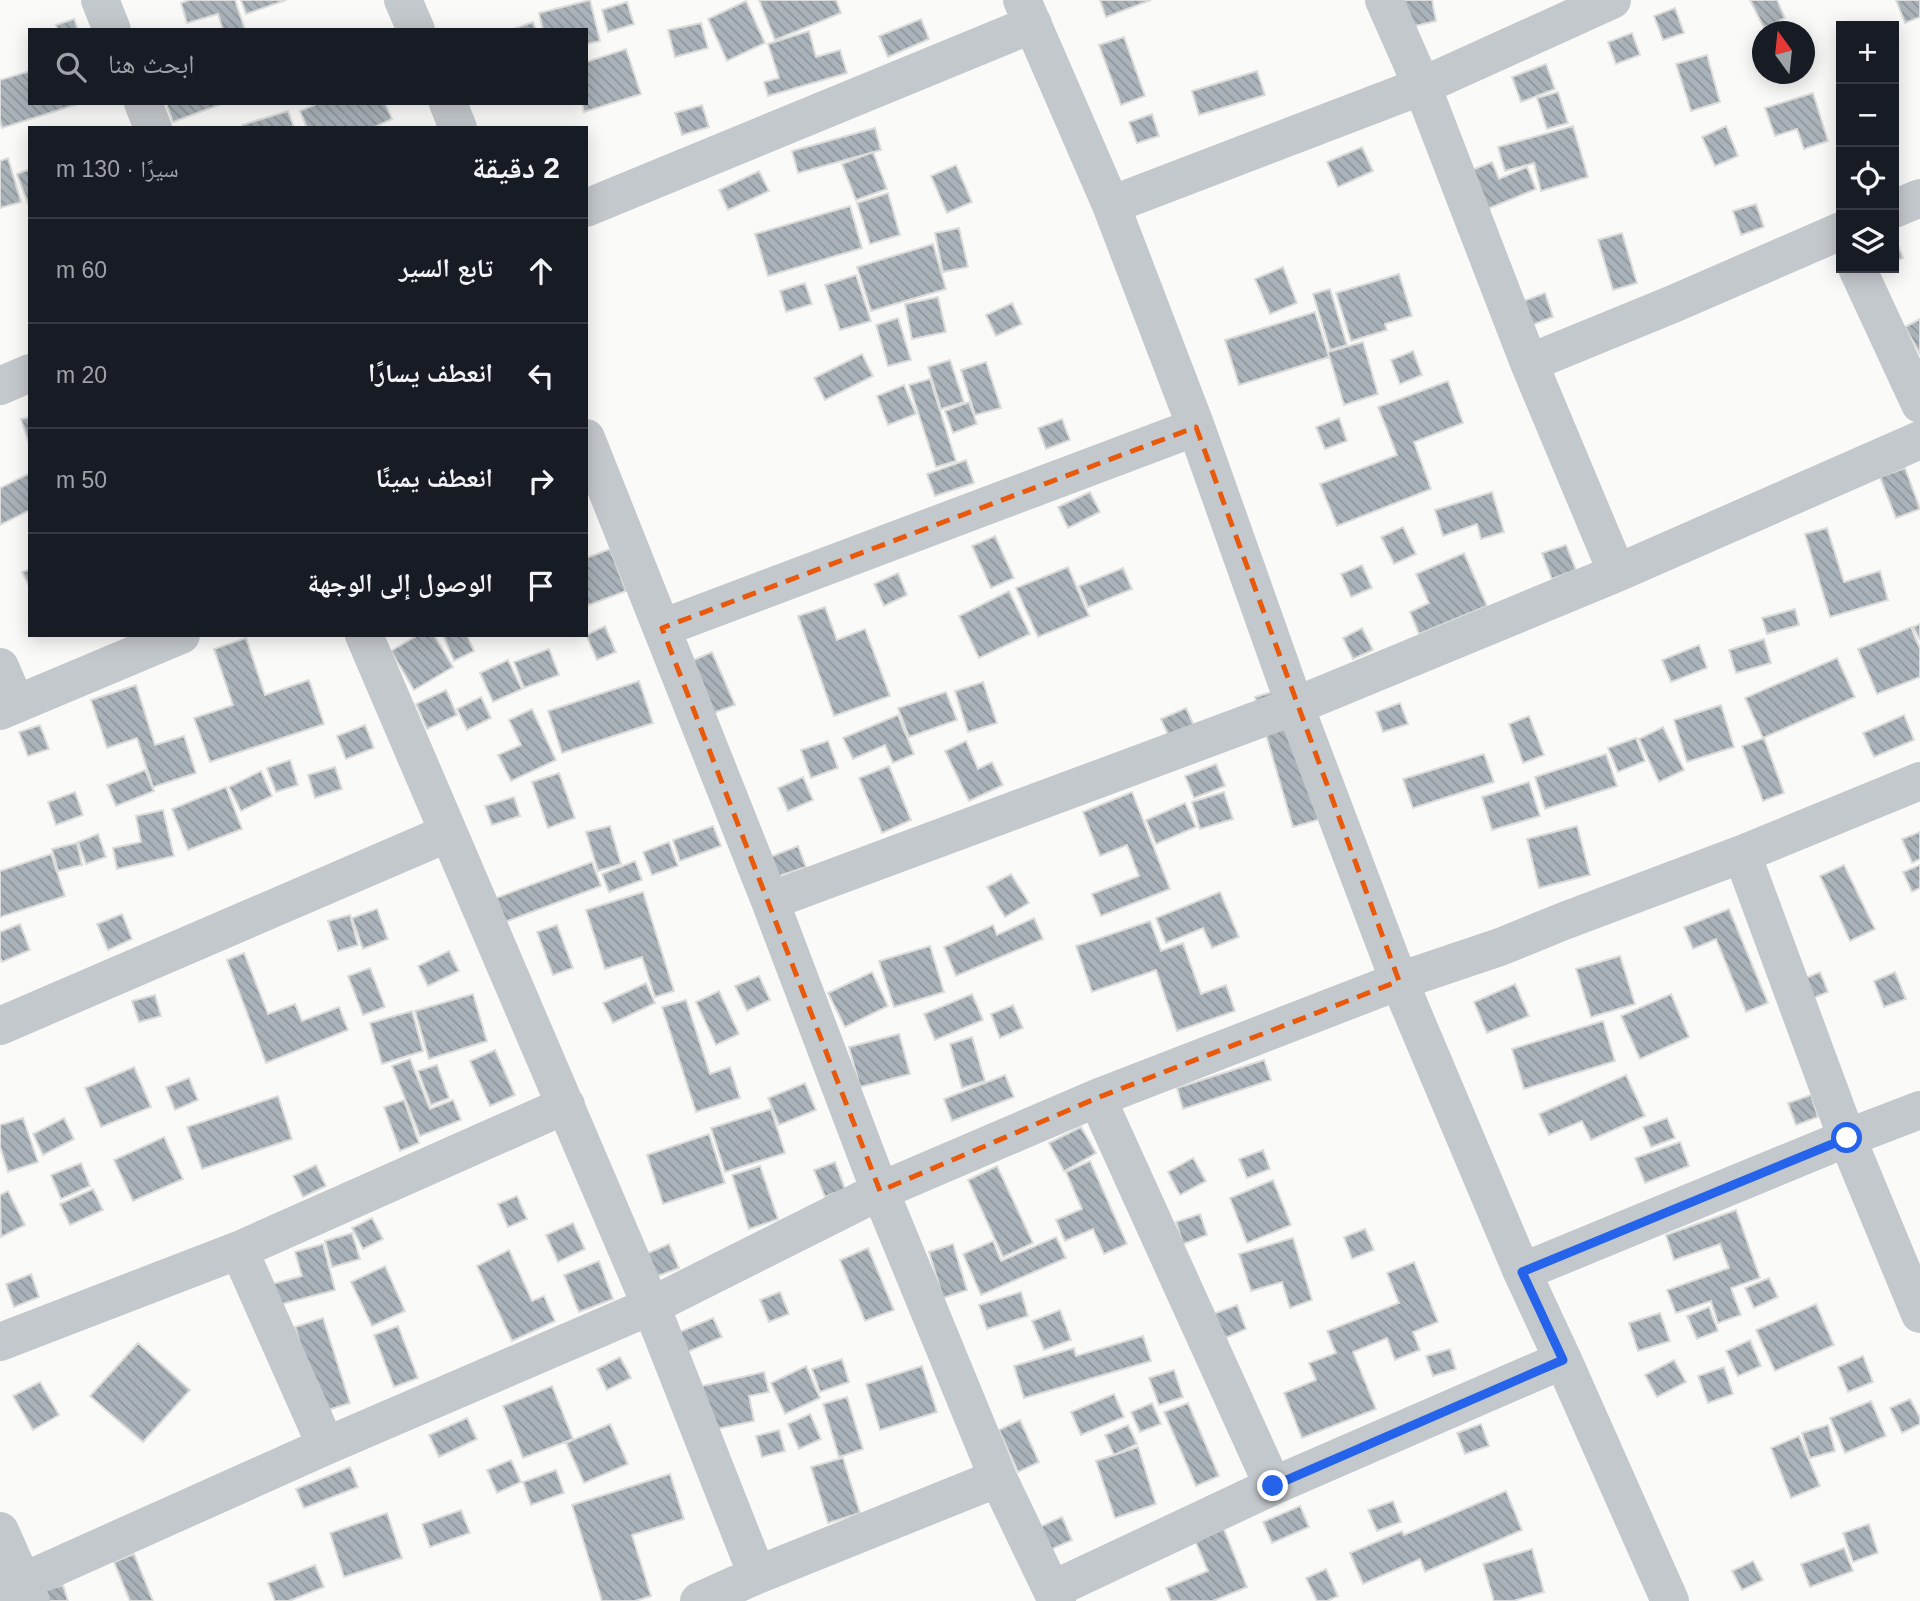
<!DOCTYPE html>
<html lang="ar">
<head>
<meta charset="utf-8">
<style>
  :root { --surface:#171b24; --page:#242831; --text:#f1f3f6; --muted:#9ea1a6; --line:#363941 }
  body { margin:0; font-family:Arial,"Noto Naskh Arabic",sans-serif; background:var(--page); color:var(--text); direction:rtl }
  .controls { position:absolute; right:21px; top:21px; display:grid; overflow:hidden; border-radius:0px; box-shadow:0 4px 18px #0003 }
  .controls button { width:63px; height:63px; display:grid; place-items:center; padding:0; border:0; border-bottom:2px solid var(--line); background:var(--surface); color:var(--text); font:35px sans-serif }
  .compass { position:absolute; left:1752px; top:21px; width:63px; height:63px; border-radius:50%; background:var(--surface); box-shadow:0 4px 18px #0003; rotate:345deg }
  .stop { position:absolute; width:21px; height:21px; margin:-16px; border:5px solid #2563eb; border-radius:50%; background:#fff }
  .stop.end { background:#2563eb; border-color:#fff; box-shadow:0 2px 7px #0008 }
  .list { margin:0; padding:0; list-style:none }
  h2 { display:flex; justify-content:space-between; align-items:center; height:91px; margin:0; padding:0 28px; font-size:30px }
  h2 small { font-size:23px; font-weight:400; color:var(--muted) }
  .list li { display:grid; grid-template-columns:46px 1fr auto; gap:21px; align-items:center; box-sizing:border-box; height:105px; padding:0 28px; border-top:2px solid var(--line) }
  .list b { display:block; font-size:26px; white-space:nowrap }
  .list em { font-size:23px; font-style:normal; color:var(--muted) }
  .icon { flex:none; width:38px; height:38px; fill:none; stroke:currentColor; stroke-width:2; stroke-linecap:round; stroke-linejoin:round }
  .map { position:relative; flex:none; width:1920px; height:1601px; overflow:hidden; direction:ltr }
  .search { position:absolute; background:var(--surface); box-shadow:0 4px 18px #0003; left:28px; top:28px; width:560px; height:77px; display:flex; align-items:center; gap:18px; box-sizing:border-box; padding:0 24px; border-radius:0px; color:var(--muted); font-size:26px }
  .panel { position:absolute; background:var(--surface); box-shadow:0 4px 18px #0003; left:28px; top:126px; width:560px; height:511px; border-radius:0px; direction:rtl }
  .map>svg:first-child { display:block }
</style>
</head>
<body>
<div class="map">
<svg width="1920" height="1601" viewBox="0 0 1920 1601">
  <defs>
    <pattern id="building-back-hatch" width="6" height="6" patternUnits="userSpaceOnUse" patternTransform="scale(1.75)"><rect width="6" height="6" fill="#aab3b9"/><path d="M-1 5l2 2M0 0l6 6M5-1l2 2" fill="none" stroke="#8e969c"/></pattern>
  </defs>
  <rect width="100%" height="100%" fill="#fafaf8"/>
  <!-- building -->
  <path fill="url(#building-back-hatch)" stroke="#dcdcda" stroke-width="2" d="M189,0H235L245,30H223L218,14L187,23L181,3Z
    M241,0H286L246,14Z
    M590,0L600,41L586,44V30H543L539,13Z
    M759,0H836L841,13L775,40Z
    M1100,0H1151L1106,17Z
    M1395,0H1432L1436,21L1402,29Z
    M1750,0H1777L1785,18L1764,28Z
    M1896,0H1920V17L1905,23Z
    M746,1L765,43L727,61L708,19Z
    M627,2L634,24L608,32L602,10Z
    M1675,8L1684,33L1663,40L1654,16Z
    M74,19L78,30H58L56,25Z
    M921,19L929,39L888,57L879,36Z
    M533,22L536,30H511Z
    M701,23L708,48L675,57L668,30Z
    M809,31L816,57L840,50L847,73L768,96L764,82L779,78L768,44Z
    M1632,33L1640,55L1616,64L1608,42Z
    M1124,37L1145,96L1121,105L1099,45Z
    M626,49L641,94L584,112L582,103H586V62Z
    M1707,55L1720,102L1691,111L1676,64Z
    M1546,64L1555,89L1521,102L1512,77Z
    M30,71V103H81L2,128L0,121V80Z
    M1257,71L1265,95L1199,115L1192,91Z
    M1772,74H1794L1775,81Z
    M1558,92L1568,123L1547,129L1537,98Z
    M1813,93L1828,141L1804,149L1797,129L1775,136L1765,108Z
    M166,103H224L173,122Z
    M319,103H385L392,119L372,128H307L300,111Z
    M702,105L709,127L682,135L675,113Z
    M288,111L294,128H242V125Z
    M1152,114L1159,136L1137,143L1129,122Z
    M1573,126L1588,177L1541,191L1534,163L1505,171L1498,147Z
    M1726,126L1738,156L1715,166L1702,137Z
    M875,128L881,150L798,173L792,151Z
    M1362,147L1373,171L1338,187L1327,162Z
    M873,152L887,189L856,200L842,164Z
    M8,158L21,202L0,208V161Z
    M1492,162L1499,179L1527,167L1536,189L1480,212L1464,173Z
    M956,165L972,202L947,213L931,176Z
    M30,169V206H29L17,174Z
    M759,171L769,191L728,210L719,190Z
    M888,193L900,235L870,244L857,203Z
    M1756,204L1764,227L1741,235L1733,211Z
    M850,206L862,248L768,276L755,234Z
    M959,228L968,267L943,272L935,233Z
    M1622,233L1637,283L1613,290L1598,240Z
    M1894,235L1903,258L1894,262Z
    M933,244L946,289L871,311L857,267Z
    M1283,267L1297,303L1270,314L1255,279Z
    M1399,274L1412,316L1385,324L1387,330L1351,341L1336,293Z
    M856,275L871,321L840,330L825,285Z
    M805,283L812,304L786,312L780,291Z
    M1330,289L1347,345L1330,350L1313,294Z
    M1545,293L1553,317L1529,326L1521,302Z
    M938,297L946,332L912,339L905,304Z
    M1012,303L1022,324L996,336L986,315Z
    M1315,312L1329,357L1239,385L1225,340Z
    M898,318L911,360L888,366L876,325Z
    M1920,319V354L1905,327Z
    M1363,342L1378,394L1344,405L1328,352Z
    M1413,351L1422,375L1400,384L1391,360Z
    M862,354L873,376L825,400L814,378Z
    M950,360L964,402L941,409L928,367Z
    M986,362L1001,408L975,415L961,370Z
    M930,379L956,461L936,467L909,385Z
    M1448,381L1463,423L1414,442L1431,489L1337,526L1320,484L1397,455L1378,407Z
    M904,385L916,414L888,425L877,396Z
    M969,402L977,424L953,433L945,411Z
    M30,417V447L21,419Z
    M1339,418L1347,441L1325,449L1316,427Z
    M1062,419L1070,440L1046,449L1038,428Z
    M966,460L974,483L935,496L927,474Z
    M1905,468L1920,509L1896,518L1880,477Z
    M30,473V510L0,525V488Z
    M1090,492L1100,512L1068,528L1058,507Z
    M1492,492L1504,532L1481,539L1477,524L1443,536L1435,510Z
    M1403,527L1416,554L1394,564L1381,537Z
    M1827,528L1844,582L1880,571L1888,600L1830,617L1805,534Z
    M995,536L1014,578L991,588L972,546Z
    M1566,545L1576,570L1552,579L1542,553Z
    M610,549L626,591L586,606V558Z
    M1464,553L1487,606L1419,634L1410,612L1429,603L1416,574Z
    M1362,565L1372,588L1351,597L1341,574Z
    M1068,567L1089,616L1038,637L1016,588Z
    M1123,568L1132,589L1088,607L1079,586Z
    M30,569V588L22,572Z
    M898,573L907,595L884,606L874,584Z
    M1009,591L1030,634L979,658L959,616Z
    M825,607L837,640L865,629L890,696L834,716L798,616Z
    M1795,609L1799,625L1767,634L1762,618Z
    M1920,624V640L1913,627Z
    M605,626L616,652L597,660L586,635Z
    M1911,627L1920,649V677L1877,694L1858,649Z
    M1362,628L1373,650L1353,659L1343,638Z
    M418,635H434L453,667L414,690L391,651Z
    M443,635H467L474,651L454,661Z
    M246,638L265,695L309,680L324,724L210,762L194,718L233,705L214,649Z
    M1764,639L1771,663L1736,673L1729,650Z
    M1699,645L1707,668L1671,682L1662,660Z
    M549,649L559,675L524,688L514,662Z
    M712,652L735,705L711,714L689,662Z
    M1837,658L1855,697L1763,738L1745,698Z
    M508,660L522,689L493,702L480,673Z
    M639,681L653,723L562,753L548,711Z
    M983,682L997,723L968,732L955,691Z
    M1306,682L1345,812L1293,827L1255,697Z
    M136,685L155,745L184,736L196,773L153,787L137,738L107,748L91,700Z
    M446,690L457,715L427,729L416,704Z
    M946,692L957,720L909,737L898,708Z
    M481,697L491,718L467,730L457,709Z
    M1400,703L1408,724L1383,732L1376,712Z
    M1721,705L1734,747L1687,762L1674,720Z
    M1186,708L1195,728L1170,739L1161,719Z
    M532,709L556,760L511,781L498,755L521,745L509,720Z
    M898,715L914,754L893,763L885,745L853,759L843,738Z
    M1904,715L1914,740L1874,757L1863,733Z
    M1529,716L1544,755L1523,763L1509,724Z
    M40,725L49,749L28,756L19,732Z
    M365,725L374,748L346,759L337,736Z
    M1663,727L1684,770L1659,782L1639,739Z
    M1636,738L1645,761L1618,772L1608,748Z
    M1764,738L1784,793L1763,801L1742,746Z
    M828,741L838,768L811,778L801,750Z
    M966,741L978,769L992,762L1003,785L969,801L945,751Z
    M1484,754L1494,782L1413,808L1403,779Z
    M1606,754L1617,786L1545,809L1535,777Z
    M290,760L298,785L276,792L267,768Z
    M1216,764L1225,786L1194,798L1185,776Z
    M889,766L911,820L882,833L859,778Z
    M335,767L342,789L315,798L308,775Z
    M145,770L154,791L116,806L107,785Z
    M261,771L272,796L241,811L229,787Z
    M559,773L575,818L548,828L532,782Z
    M803,777L813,800L788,811L778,788Z
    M1529,782L1540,816L1492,830L1482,797Z
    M226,787L242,829L188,850L172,809Z
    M75,792L83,815L56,825L48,802Z
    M1132,792L1170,889L1101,916L1092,894L1139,876L1127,845L1100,856L1083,812Z
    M1224,792L1233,819L1200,829L1192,802Z
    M514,797L520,816L492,825L485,806Z
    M1185,803L1196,827L1156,844L1146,820Z
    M163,810L174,856L117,869L113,848L141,842L136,816Z
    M610,826L621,864L598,871L586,832Z
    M713,826L721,846L680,861L673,840Z
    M1577,826L1590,875L1539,888L1527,839Z
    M1920,832V859L1912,863L1902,839Z
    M98,834L106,857L86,864L78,842Z
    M669,842L678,866L652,875L643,852Z
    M77,843L82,865L58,871L52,849Z
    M798,846L806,867L776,877L770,857Z
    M51,854L65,896L0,917V871Z
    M635,861L642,880L609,892L602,874Z
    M592,862L601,886L505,922L496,898Z
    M1844,865L1875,929L1850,941L1820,876Z
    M1920,865V888L1912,892L1903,872Z
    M1011,874L1029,903L1005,917L987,887Z
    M643,892L674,991L655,997L642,957L605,969L586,910Z
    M1220,892L1239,937L1212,948L1203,928L1166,943L1156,918Z
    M377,909L388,939L363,949L352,918Z
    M1729,909L1768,1003L1746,1012L1716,939L1693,949L1684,927Z
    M122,914L132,939L108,950L97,924Z
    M350,915L358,945L338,951L328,921Z
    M1034,918L1043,939L956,976L944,947L993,925L997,935Z
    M1150,921L1161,951L1183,943L1201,994L1226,985L1235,1011L1177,1031L1156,970L1092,992L1076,946Z
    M20,924L30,950L2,962L0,957V932Z
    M557,925L573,968L553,975L537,932Z
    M930,946L944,992L894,1007L879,961Z
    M449,951L459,971L428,986L418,966Z
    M244,953L268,1014L295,1004L302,1021L339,1007L348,1030L266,1063L227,960Z
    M1620,956L1635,1004L1591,1017L1576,969Z
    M370,968L385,1007L363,1015L348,976Z
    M872,972L888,1006L845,1027L828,993Z
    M1820,972L1828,992L1799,1004L1791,984Z
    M1895,972L1906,999L1884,1007L1874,981Z
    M759,976L770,1000L747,1011L735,986Z
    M646,983L655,1003L613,1023L603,1003Z
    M1515,984L1529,1016L1487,1033L1474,1002Z
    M719,991L739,1034L716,1045L696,1002Z
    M473,994L487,1041L429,1059L415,1011Z
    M972,994L983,1020L935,1040L924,1014Z
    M1671,994L1689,1037L1640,1059L1621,1016Z
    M155,995L161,1016L139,1022L132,1001Z
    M686,1000L710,1074L730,1067L740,1098L696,1112L662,1007Z
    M1013,1005L1023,1028L1000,1038L991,1014Z
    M412,1011L423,1051L382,1064L370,1023Z
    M1603,1021L1615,1061L1524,1089L1512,1049Z
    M899,1034L910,1074L860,1087L849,1047Z
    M972,1037L985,1081L962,1088L950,1044Z
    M495,1050L515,1095L490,1106L470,1061Z
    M410,1059L430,1109L453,1100L461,1120L420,1136L392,1066Z
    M1264,1060L1271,1080L1183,1109L1177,1088Z
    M437,1065L449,1098L431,1105L418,1071Z
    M134,1067L151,1107L101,1127L85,1088Z
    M1005,1075L1014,1097L952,1121L944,1099Z
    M1626,1075L1645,1116L1591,1140L1582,1121L1549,1135L1539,1114Z
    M189,1078L198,1100L175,1110L166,1087Z
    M805,1083L816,1110L779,1125L768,1098Z
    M1811,1095L1818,1117L1796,1125L1788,1103Z
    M278,1096L292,1139L202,1169L187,1127Z
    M404,1100L419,1143L400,1151L384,1107Z
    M771,1109L785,1153L725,1172L711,1128Z
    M23,1118L38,1162L8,1172L0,1146V1125Z
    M64,1118L74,1139L43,1155L33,1134Z
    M1667,1118L1675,1138L1651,1147L1643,1127Z
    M1081,1127L1096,1153L1064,1171L1049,1143Z
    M709,1134L725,1183L663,1204L647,1155Z
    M164,1137L183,1179L133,1201L114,1160Z
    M1680,1142L1689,1166L1645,1183L1635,1158Z
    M1263,1150L1270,1169L1247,1178L1239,1159Z
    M1193,1158L1206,1181L1180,1195L1168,1172Z
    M1090,1161L1127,1244L1104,1254L1093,1229L1065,1241L1056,1220L1082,1209L1066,1172Z
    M835,1162L845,1189L825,1197L814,1170Z
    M81,1163L90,1186L61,1199L51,1175Z
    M316,1165L326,1186L303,1197L293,1176Z
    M760,1166L778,1219L749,1229L732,1175Z
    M997,1166L1033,1243L1003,1257L968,1180Z
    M1273,1180L1291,1225L1247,1243L1230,1198Z
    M93,1189L103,1210L70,1225L60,1204Z
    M8,1191L25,1225L1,1237L0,1195Z
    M517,1196L527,1219L508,1227L498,1204Z
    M1736,1210L1760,1278L1731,1288L1741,1315L1718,1323L1711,1301L1676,1313L1667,1290L1729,1268L1720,1244L1674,1260L1666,1235Z
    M1200,1214L1207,1235L1183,1244L1176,1222Z
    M372,1218L383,1239L363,1249L352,1228Z
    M573,1223L585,1249L558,1262L546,1235Z
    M1365,1229L1374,1250L1352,1259L1344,1237Z
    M352,1233L360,1259L332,1267L325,1241Z
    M1056,1237L1066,1258L981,1295L963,1254L993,1241L1001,1261Z
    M1293,1238L1312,1300L1290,1308L1282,1282L1251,1291L1239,1254Z
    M323,1244L335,1290L278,1305L272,1284L302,1276L295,1252Z
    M669,1244L679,1268L655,1277L646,1254Z
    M953,1244L967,1290L943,1298L929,1252Z
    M868,1248L894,1310L865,1321L840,1260Z
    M509,1250L532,1301L544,1296L555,1321L512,1341L477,1266Z
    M599,1261L613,1299L579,1312L564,1275Z
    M1414,1262L1438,1322L1413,1332L1420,1350L1395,1360L1387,1338L1353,1352L1376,1409L1302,1438L1284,1393L1316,1380L1309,1363L1336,1353L1327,1331L1399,1303L1387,1273Z
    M385,1266L405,1311L372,1326L351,1282Z
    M31,1274L39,1297L14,1307L6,1284Z
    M1769,1278L1778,1297L1754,1308L1745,1288Z
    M780,1292L789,1314L769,1322L760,1300Z
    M1021,1292L1028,1316L987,1329L979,1305Z
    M1816,1304L1834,1345L1775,1371L1756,1330Z
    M1237,1305L1246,1329L1223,1339L1213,1314Z
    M1709,1307L1718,1331L1697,1339L1687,1316Z
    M1060,1310L1071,1340L1044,1350L1032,1321Z
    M1660,1313L1670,1341L1638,1351L1629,1323Z
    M323,1318L350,1403L322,1412L295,1327Z
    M713,1318L722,1337L685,1353L677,1333Z
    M398,1326L418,1378L394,1387L374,1335Z
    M1143,1336L1151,1361L1024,1398L1014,1366L1074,1348L1076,1356Z
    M1750,1340L1761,1366L1738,1376L1726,1351Z
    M138,1343L190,1390L143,1442L90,1396Z
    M1450,1349L1456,1369L1433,1376L1426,1356Z
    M1863,1356L1873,1382L1848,1392L1838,1367Z
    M620,1357L631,1378L607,1390L597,1369Z
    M842,1359L849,1382L820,1392L812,1369Z
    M1674,1360L1686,1382L1657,1397L1645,1375Z
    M806,1366L820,1398L785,1414L771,1383Z
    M922,1366L937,1412L880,1430L866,1384Z
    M1724,1367L1733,1394L1708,1403L1698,1376Z
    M1174,1370L1183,1397L1159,1405L1149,1378Z
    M764,1372L769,1392L749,1396L754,1421L712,1430L702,1386Z
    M40,1382L59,1415L33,1430L13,1396Z
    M552,1386L573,1439L523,1458L503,1406Z
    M1114,1394L1124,1417L1081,1435L1071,1412Z
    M847,1397L863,1449L839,1457L823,1404Z
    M1910,1399L1920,1418V1424L1902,1433L1890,1408Z
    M1871,1401L1886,1436L1845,1453L1830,1418Z
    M1152,1403L1161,1424L1140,1432L1131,1412Z
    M1188,1403L1219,1476L1196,1486L1164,1412Z
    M810,1414L821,1439L799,1449L788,1424Z
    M467,1418L477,1439L439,1457L429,1435Z
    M1020,1420L1039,1462L1018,1472L999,1430Z
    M610,1424L628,1464L584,1483L566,1443Z
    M1481,1424L1489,1446L1465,1454L1457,1433Z
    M1128,1425L1137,1444L1114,1455L1105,1435Z
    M1828,1425L1835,1451L1810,1458L1802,1433Z
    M779,1430L785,1451L762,1457L756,1436Z
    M1799,1436L1820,1486L1791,1498L1771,1448Z
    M1138,1447L1156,1504L1115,1518L1096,1461Z
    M843,1458L860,1513L828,1523L811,1467Z
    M511,1460L521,1482L497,1493L487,1470Z
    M350,1467L358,1487L304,1508L296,1489Z
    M556,1470L564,1493L531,1505L523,1482Z
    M670,1474L684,1519L632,1535L651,1596L635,1601H602L572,1505Z
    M1506,1491L1522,1530L1425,1572L1420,1559L1363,1584L1350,1553L1402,1531L1404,1535Z
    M1393,1501L1401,1522L1377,1531L1368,1510Z
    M1300,1506L1309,1527L1272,1543L1263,1522Z
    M461,1510L470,1533L430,1547L422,1524Z
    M387,1513L402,1558L344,1577L330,1533Z
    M1062,1517L1072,1540L1043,1553L1033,1530Z
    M1869,1524L1878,1553L1853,1562L1843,1533Z
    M1223,1527L1247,1587L1213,1601H1171L1166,1588L1208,1571L1194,1538Z
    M1844,1548L1853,1571L1810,1587L1801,1564Z
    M1532,1549L1544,1592L1513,1601H1494L1483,1564Z
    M134,1554L153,1601H130L114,1562Z
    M1753,1561L1763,1580L1742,1590L1732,1571Z
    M315,1565L324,1587L289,1601H275L268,1583Z
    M1326,1569L1338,1596L1327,1601H1317L1306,1578Z
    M63,1585L68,1601H34L32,1594Z"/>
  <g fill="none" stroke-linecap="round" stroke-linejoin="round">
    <!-- minor -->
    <path stroke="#c3c8cc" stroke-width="38" d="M100,0L112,30
      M403,0L416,30
      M1022,0L1111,205L1196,427L1295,706L1399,981L1522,1272L1563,1360L1670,1601
      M1384,0L1422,86L1529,363L1617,573
      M143,103L153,128
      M448,103L458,128
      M1111,205L1422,86L1612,0
      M586,208L1033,24
      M1894,209L1920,198
      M1857,268L1920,404
      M1529,363L1673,304L1841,231
      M0,386L30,373
      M586,438L770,901L880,1191L998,1478L1057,1601
      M662,628L1196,427
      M364,635L651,1306L757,1575
      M0,667L16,704
      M0,711L181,635
      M1742,854L1847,1138L1920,1314
      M770,901L1295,706L1617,573L1920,440
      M0,1026L448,833
      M1097,1098L1273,1486
      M239,1250L326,1446
      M1522,1272L1847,1138L1920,1110
      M0,1342L239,1250L566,1105
      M0,1531L31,1601
      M1052,1590L1273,1486L1563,1360
      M0,1592L326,1446L651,1306L880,1191L1097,1098L1399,981L1500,947L1564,921L1742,854L1920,781
      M699,1601L757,1575L998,1478"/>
  </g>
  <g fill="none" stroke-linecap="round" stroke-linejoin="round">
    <!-- route -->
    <path stroke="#2563eb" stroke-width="9" d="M1273,1486L1563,1360L1522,1272L1847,1138"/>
  </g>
  <!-- marked area -->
  <path fill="none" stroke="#e8590c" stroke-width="5" stroke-dasharray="14 9" stroke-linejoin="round" d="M1196,427L1399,981L1097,1098L880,1191L662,628Z"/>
</svg>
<div class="controls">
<button>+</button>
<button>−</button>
<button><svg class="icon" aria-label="locate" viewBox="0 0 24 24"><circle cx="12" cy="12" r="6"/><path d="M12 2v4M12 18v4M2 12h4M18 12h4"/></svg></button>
<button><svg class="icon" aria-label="layers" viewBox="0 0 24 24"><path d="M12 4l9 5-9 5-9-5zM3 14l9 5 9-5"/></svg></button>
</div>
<svg class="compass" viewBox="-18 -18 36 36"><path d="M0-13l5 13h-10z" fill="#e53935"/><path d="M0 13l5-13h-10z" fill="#9ea1a6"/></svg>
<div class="stop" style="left:1847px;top:1138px"></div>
<div class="stop end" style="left:1273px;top:1486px"></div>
<div class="search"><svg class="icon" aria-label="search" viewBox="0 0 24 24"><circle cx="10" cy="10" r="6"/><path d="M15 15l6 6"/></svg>ابحث هنا</div>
<section class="panel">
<h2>2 دقيقة<small>سيرًا · 130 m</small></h2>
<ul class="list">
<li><svg class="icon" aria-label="ahead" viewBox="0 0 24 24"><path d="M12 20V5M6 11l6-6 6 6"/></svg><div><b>تابع السير</b></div><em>60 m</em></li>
<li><svg class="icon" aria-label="left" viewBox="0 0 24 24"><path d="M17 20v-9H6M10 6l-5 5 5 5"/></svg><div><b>انعطف يسارًا</b></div><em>20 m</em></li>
<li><svg class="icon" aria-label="right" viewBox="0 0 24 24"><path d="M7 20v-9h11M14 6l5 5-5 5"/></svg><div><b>انعطف يمينًا</b></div><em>50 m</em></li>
<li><svg class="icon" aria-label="arrive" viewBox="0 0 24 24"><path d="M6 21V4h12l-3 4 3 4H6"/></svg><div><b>الوصول إلى الوجهة</b></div></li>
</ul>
</section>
</div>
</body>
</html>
